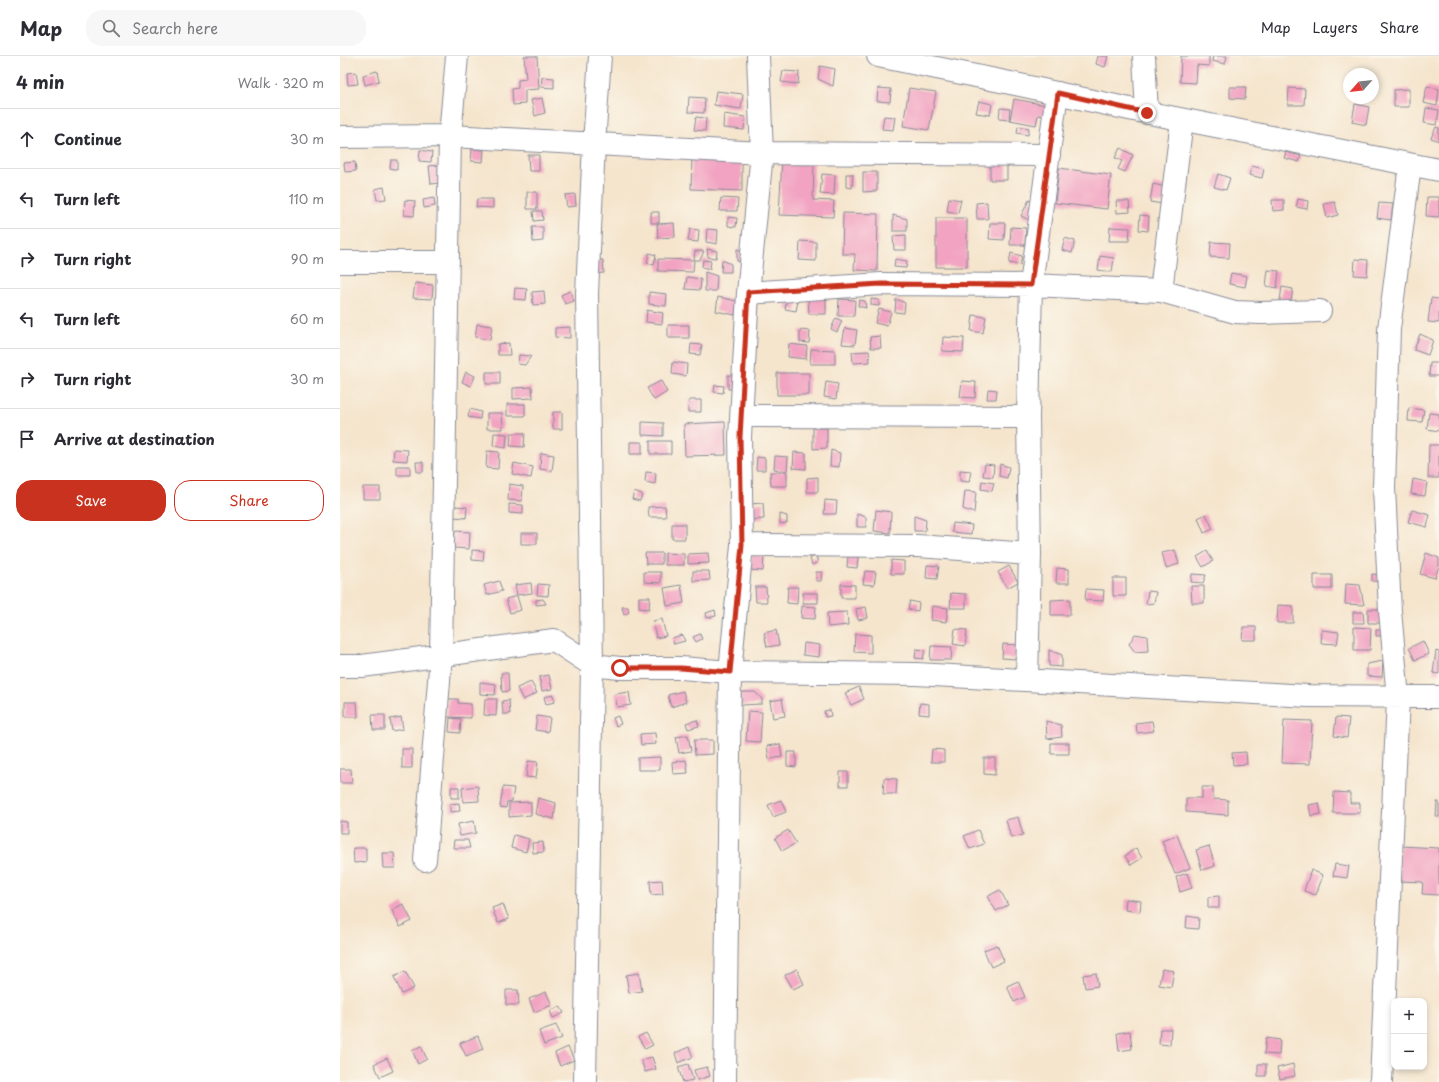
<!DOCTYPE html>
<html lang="en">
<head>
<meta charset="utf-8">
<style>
  :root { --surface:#fff; --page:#f7f7f7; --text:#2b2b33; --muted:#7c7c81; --line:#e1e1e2; --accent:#c8321e }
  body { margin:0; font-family:"Playpen Sans",sans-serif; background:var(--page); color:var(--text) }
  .controls { position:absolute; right:12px; bottom:12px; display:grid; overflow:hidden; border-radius:8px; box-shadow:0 2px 6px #0003 }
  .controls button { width:36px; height:36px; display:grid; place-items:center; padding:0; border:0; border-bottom:1px solid var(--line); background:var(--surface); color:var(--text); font:20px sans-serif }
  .compass { position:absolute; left:1003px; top:12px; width:36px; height:36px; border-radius:50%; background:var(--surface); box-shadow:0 2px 6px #0003; rotate:243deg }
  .stop { position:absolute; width:12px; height:12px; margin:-9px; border:3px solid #c8321e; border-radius:50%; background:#fff }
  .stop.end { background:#c8321e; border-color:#fff; box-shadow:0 1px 4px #0008 }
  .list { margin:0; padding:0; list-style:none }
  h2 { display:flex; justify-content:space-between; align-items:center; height:52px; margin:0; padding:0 16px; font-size:17px }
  h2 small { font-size:13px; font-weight:400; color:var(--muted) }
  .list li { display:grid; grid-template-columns:26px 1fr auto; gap:12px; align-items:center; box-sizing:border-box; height:60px; padding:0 16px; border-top:1px solid var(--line) }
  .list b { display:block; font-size:15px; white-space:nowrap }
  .list em { font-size:13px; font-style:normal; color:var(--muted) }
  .actions { display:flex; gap:8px; padding:12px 16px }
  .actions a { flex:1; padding:9px 0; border:1px solid var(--accent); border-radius:16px; text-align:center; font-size:14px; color:var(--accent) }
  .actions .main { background:var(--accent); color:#fff }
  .icon { flex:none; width:22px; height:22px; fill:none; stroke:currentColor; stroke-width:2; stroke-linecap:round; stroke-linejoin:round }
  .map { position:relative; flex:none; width:1099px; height:1026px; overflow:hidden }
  header { display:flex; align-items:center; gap:24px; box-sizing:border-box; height:56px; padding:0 20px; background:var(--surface); border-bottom:1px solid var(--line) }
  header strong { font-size:19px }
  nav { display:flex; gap:22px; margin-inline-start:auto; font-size:14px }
  .search { width:280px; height:36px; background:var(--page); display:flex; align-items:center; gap:10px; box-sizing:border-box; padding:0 14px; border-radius:16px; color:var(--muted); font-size:15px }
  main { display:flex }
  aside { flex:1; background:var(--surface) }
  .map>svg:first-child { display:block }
</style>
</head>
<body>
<header>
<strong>Map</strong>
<div class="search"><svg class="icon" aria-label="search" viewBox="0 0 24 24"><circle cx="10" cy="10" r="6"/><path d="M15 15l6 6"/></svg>Search here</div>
<nav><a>Map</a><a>Layers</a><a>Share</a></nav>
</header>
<main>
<aside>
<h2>4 min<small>Walk · 320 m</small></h2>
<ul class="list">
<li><svg class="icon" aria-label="ahead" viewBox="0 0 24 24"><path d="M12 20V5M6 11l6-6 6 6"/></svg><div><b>Continue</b></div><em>30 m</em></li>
<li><svg class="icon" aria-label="left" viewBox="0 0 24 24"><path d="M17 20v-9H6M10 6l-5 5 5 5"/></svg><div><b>Turn left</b></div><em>110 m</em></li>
<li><svg class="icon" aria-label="right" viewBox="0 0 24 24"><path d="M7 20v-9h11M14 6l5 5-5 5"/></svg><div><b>Turn right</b></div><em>90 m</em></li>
<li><svg class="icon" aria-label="left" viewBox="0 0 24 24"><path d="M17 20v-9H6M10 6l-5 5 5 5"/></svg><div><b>Turn left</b></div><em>60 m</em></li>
<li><svg class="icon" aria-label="right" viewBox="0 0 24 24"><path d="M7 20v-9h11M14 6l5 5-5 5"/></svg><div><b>Turn right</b></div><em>30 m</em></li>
<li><svg class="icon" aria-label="arrive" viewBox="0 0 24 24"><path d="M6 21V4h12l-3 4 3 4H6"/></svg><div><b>Arrive at destination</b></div></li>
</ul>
<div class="actions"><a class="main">Save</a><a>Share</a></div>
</aside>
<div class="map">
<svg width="1099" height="1026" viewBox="0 0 1099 1026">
  <rect width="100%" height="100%" fill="#fbf7ec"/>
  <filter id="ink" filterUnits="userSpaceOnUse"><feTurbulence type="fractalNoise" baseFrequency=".025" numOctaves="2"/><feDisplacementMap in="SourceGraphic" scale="8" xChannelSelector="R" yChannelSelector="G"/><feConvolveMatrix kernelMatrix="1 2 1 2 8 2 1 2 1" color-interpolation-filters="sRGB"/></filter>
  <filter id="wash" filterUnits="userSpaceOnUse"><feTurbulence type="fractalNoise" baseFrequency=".012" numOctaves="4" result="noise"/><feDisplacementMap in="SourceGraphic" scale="16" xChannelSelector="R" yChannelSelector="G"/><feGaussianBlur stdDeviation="0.9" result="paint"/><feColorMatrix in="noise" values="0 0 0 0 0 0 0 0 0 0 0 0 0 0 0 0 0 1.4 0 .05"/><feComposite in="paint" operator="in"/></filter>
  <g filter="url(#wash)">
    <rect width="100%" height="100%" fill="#f5e5cd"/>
    <g id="blocks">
      <!-- building -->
      <path fill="#f2a3c1" d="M184,0H197L199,33L185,34V48L173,49L172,33L178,32V24L186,23Z
        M758,0H768L765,11L756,8Z
        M841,0H869V10L857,9L856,27L840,26Z
        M873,0H887L885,8L872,5Z
        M480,10L495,13L493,30L478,23Z
        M37,15L39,25L25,29L23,19Z
        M443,15L459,16L458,28L441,26Z
        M16,16L18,28L8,29L7,17Z
        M202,21L214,22V32L201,31Z
        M1087,30L1099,33L1097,50L1083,47Z
        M890,31H906L905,43L890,42Z
        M538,32L551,33L550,46L537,45Z
        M569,32L596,36L589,74L563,70Z
        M949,32L965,33L964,49H948Z
        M1069,33V51H1054V34Z
        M376,35L403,38L401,53L374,49Z
        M349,41L365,42L364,57L348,56Z
        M202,42L205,57L195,60L191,44Z
        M674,43L712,50L710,61L698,59L696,69L670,64Z
        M639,45L652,48L650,59L636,57Z
        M1015,48L1029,51L1026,69L1012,66Z
        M660,52L670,53L669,64L659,63Z
        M1086,52L1099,54L1097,69L1084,67Z
        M384,58L405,61L404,74L383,72Z
        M544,60L555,61L553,74L542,73Z
        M356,61L366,62L365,75L354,74Z
        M678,70L689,72L688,79L677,77Z
        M1096,71L1099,72V85L1091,82Z
        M780,92L793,99L785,116L778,113L782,105L775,102Z
        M132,93L144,94L143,106L131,105Z
        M80,94L92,96L91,106L79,105Z
        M946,96L961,100L959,106L944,102Z
        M188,99H199V115H189Z
        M352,102L402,104V135L351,133Z
        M442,103L474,105L473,144L494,145L493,161L439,159Z
        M51,104H57V114L50,112Z
        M15,106L16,115L5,116L4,107Z
        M99,109L101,127L91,128L89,110Z
        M650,109H667V124H650Z
        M912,110L924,113L922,122L909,119Z
        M719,112L771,119L767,153L715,147Z
        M523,116H537V135L523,136Z
        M482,118L495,119L494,139L480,138Z
        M506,118H513L512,132L506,131Z
        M878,118L890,122L886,134L874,131Z
        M813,128L826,131L823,148L810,146Z
        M44,131L46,143L37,144L35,133Z
        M187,136H197V153H187Z
        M235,138L236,150L227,151L225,139Z
        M1087,141H1099V161L1086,160Z
        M94,142L95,150L84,152L83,144Z
        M381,142L398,143L397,155H380Z
        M609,142L621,144L618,157L607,155Z
        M137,143H153V152L136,151Z
        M958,143L968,145L967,153L956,151Z
        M65,144L75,145L74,160L64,159Z
        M689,144L697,148L689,164L681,160Z
        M932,144H944V154L933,155Z
        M776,145H789L790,156L777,157Z
        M647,146L648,163H637L636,147Z
        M995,146L998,159L987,162L984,148Z
        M1039,147L1053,148L1051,164L1037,162Z
        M193,155H202L203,164L194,165Z
        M311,156H319V167H311Z
        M503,157L538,158L537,215L514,214L515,198H502Z
        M553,159L567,163V175H553Z
        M800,159L809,160L808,175L799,174Z
        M388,161L397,162L396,171L388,170Z
        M596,162H627V211H596Z
        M334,167L335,181L318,182L317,168Z
        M650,167H665L664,184L649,183Z
        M192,171H203V185L193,186Z
        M671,171L686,172L685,189H670Z
        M770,171L790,172L789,185H769Z
        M350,173L359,174L358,186L348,185Z
        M367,173L378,174L377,188L366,186Z
        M566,179V194H554L553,180Z
        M725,182L735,185L732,197L722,194Z
        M460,185L476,186V205L459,204Z
        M871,186L890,187L889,202L870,201Z
        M367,193L377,195L376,202L368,201Z
        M397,193L405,196V206L397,205Z
        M355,195H364L360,204H354Z
        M309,197L316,199L314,209L307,207Z
        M671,197L682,200L680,209L669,207Z
        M760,200L774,202L772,216L758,214Z
        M318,203L354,204L353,216L318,215Z
        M555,203L567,205L566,212L554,211Z
        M1015,203L1028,204L1027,220L1014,219Z
        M251,204H263L264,217L251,218Z
        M363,204L371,205L370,213L362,211Z
        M382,204L391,208V216H381Z
        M928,214L939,215L937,232L926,230Z
        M365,216L377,220L376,235H365Z
        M891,217L907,220L905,231L889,228Z
        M347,221L361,223L360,234L345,233Z
        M75,227L93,229L92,243L73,242Z
        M942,231L953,233L950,252L939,251Z
        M175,232L187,233L186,244L174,243Z
        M204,235L205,248L193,249L192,236Z
        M230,235L234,245L225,248L221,239Z
        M309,236L327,238L326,250L309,248Z
        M448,237L459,240L456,255L445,253Z
        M378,241L397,245L395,259L376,255Z
        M468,241H486V258H469Z
        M1091,242L1099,243V267L1088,266Z
        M499,243L515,244L514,260H498Z
        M531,243L539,244V250L531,249Z
        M556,243L565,247L564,257L555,256Z
        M519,244L525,245L526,252L518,250Z
        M539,253L551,256L547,270L535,267Z
        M307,254L323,257L322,268L306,266Z
        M633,259L646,261L643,277L631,275Z
        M496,262L502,265L497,276L491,273Z
        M137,268L152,270L150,284L135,281Z
        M328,269H349V282H328Z
        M230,271V282L215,281V272Z
        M505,272L517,274L515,289L502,288Z
        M460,274L470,275L469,287L460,286Z
        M1080,278L1093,284L1088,299L1074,294Z
        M540,280L541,292H531L530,281Z
        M603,281L624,282L623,296L602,295Z
        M169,287L170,299H158V288Z
        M351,288L362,289L360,299L350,298Z
        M449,288L467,290L466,303L448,301Z
        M471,293L495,294V308H470Z
        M529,295L530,306L513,307L512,296Z
        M179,299L191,300L185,309L178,308Z
        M333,306L347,308L346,320L332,318Z
        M1090,307H1099V320H1089Z
        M126,316L135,320L131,330L122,326Z
        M146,316H160V328H146Z
        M437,317H469V339H437Z
        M388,319H401L402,333H388Z
        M321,325L327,336L314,344L307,332Z
        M622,325L636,326L635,342L620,341Z
        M486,326L498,328L496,343L484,341Z
        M375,329L384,330L383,337L374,336Z
        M192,331L193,342L173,343V332Z
        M648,333L657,334L656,343H647Z
        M349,344H361V356H348Z
        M167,348H185V360H167Z
        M1069,352L1084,354L1082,366L1068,365Z
        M130,353L141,356L140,363L128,361Z
        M213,356H222V373H213Z
        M147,357H162L163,373H147Z
        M1089,357L1099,358V375L1087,373Z
        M302,366L323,367V380L302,379Z
        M385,366L386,399L345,400L344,368Z
        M473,372H487V392L473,393Z
        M154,377L167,378L166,392L153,390Z
        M171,377H185L184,391L170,390Z
        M310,385H331V398H310Z
        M290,386H302V398H290Z
        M1089,389H1099V422H1088Z
        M54,393L68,394L67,405L53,404Z
        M491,394L500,397L499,411L490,410Z
        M147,395L159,396L158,413L146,412Z
        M454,396L466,397V413L453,412Z
        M201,397L214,399L212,415L200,413Z
        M435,400L448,401L447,415L434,413Z
        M417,401L425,402V414H416Z
        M76,406H83V416H77Z
        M174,407L193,411L191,422L172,418Z
        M645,408L654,409L653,421L643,420Z
        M660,408L669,411L667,422L659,420Z
        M57,410H70V419H57Z
        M620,414L631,415L629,426L620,425Z
        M306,416L316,417L315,428L305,426Z
        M430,416H447V430H431Z
        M478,421V436H467V422Z
        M1073,423L1087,426L1085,440L1071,438Z
        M642,425L654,427L652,435L641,433Z
        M169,428L183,430L182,445L168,444Z
        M23,431H40V443H23Z
        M294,435L302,438L300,445L292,443Z
        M625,435L636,436L634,457L623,453Z
        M485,444L497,445L496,458H484Z
        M423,447L424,463L410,464V448Z
        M169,448L183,449V458L169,457Z
        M114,450L127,451L126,462L113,461Z
        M325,450L326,461H309L308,451Z
        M536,454L551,456L550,477L534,475Z
        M1072,454L1090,459L1087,471L1068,466Z
        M440,458L447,460V467L440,468Z
        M517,458L526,461V471H517Z
        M866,458L873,473L864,477L858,462Z
        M574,460L586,464L585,475H574Z
        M613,467L632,469L631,478L612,476Z
        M332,468H345V483H332Z
        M115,475L130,476L129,493L114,492Z
        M181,477H197V488H181Z
        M132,494L144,495L143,505L132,504Z
        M835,494L839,508L826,512L822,497Z
        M867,495L873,505L863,511L857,501Z
        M305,497H322V508H306Z
        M325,497L344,498V509H325Z
        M368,497L369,507L348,508V498Z
        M1086,497L1099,502V510L1095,522L1080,518Z
        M412,499L424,500L423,515L410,514Z
        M476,500L478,506L472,509L470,502Z
        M508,500L518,501L517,512L507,511Z
        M551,504L564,505V518H551Z
        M587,509L599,510L597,523L586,522Z
        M669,510L678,526L667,532L658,516Z
        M717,512L729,513V527H716Z
        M353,515H369L370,524L353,525Z
        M525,515L536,516L534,529L523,528Z
        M304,516H321V527L304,526Z
        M476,516H482L481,525H476Z
        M852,518L866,519L863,527L851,526Z
        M1032,518L1043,519V526L1032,525Z
        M974,519H992V533H974Z
        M773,522H786V540H773Z
        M159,525L162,535L147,539L144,529Z
        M191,527L192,537L177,539L175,529Z
        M198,528L209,529L208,540L197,539Z
        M501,528L515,529V542H501Z
        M1006,528L1020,529L1024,549L1005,548Z
        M341,529L344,547L327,550L324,532Z
        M851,530H864V547H852Z
        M415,531H426L427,546H416Z
        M448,531H458L457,548L447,547Z
        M746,533L764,534L763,545L745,544Z
        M808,535L816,536L814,547L806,548Z
        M463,537H478V547H463Z
        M611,537L626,538V552H610Z
        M177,540L181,554L170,557L166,543Z
        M299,541H310L309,553L299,552Z
        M203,543L206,548L196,549V544Z
        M730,543V559H711V544Z
        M570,545L579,547L578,555L568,553Z
        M938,549L953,550V567H937Z
        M462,550L476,551L475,563L461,562Z
        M592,550L608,552L606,566L591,564Z
        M282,551H288L289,556L284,559Z
        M526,551L528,562L518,564L516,553Z
        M1028,553H1043V567H1028Z
        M375,554L376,560L367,562L366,557Z
        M507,556L508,569L488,571L487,557Z
        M1013,556H1023L1024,567H1013Z
        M322,563L326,580L316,582L313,565Z
        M903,571H916V584H902Z
        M1014,571L1031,572L1030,594H1014Z
        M615,573L627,574L625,590L613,588Z
        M436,574L439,589L427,591L424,577Z
        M982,574L999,576L997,588L981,587Z
        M1036,574H1043V580H1036Z
        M360,578L362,583L356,586L353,581Z
        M515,578L531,579V597L514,596Z
        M795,578L807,580L808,595L795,596L789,588Z
        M342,579L345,585L334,588L332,582Z
        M1083,585L1089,598L1075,604L1069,592Z
        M464,587L480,589L479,601L463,599Z
        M663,588L677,589L676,603L662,602Z
        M591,590L612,591L611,604H590Z
        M576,593L585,594L583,603L575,602Z
        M709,594L722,599V611L709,610Z
        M1096,595L1099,596V618L1093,617Z
        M1043,605L1042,621L1027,620V608Z
        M161,617H168L169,635L162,636Z
        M209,619L212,633L202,635L199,621Z
        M140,626L156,628L155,639L140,638Z
        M191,626L197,637L183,644L177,632Z
        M519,631L524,643L511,649L505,637Z
        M343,635L346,646L331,651L328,639Z
        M289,636L291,649L277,651L275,638Z
        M401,636H415L422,643V648L401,649Z
        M213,639L215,646L206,648L204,641Z
        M108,643H118V647L131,648V662L107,661Z
        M145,643H157L156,660L144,659Z
        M442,643L445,660L433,662L430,645Z
        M169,644L170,658H163L162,645Z
        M5,646H17L18,661H5Z
        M580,647L589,648V659L579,658Z
        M490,654L491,660L485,661L484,655Z
        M408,655L422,656L420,686L406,685Z
        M32,659H45V674H33Z
        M197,660L210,662L208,676L195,674Z
        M278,660L281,668L276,670L273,662Z
        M61,661L63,673L52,675L50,663Z
        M996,661L1009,662L1007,682L994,680Z
        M110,662L121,663L120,677L109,676Z
        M357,664L359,670L348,673L346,667Z
        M944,664L972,665L970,708L942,707Z
        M706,665L721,669L722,681L707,683Z
        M812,665L814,675L797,677L796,667Z
        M315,677L316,688L301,689L300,678Z
        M348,679L351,695L339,697L336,681Z
        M354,684H373V698L355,699Z
        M711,687H729V698H711Z
        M440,688L442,701L429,703L427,690Z
        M62,693H72V712H62Z
        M592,693L604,694V706H591Z
        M447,696H456V711L447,710Z
        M906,696L907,708L893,709L892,697Z
        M320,701V714H298V702Z
        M644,702H655V719L644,718Z
        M346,704L348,717L333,718L332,706Z
        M188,705L198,706L196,722L186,721Z
        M0,713H11L12,727H0Z
        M500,716H508V730H500Z
        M544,722L557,723L556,738H543Z
        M138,730L139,745L123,746L122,732Z
        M111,731H119V742H111Z
        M163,731L174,732L172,745L167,746L166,752L160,751Z
        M862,731H873V743L888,744V759L846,756V742H862Z
        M994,736L1010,737V747H1020V757H993Z
        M198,742L216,747L214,763L195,758Z
        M441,744L446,756L433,761L428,749Z
        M191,746V759L169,761V747Z
        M1097,746H1099V761H1096Z
        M119,747L120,755L110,756V748Z
        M979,747L981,758L971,760L969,749Z
        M678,761L683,779L671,782L666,764Z
        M0,765L7,766V777H0Z
        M134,765L136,777L120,780L118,768Z
        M448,774L456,787L442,795L435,782Z
        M638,774L644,788L630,793L624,780Z
        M174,779L189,783L186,796L171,792Z
        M837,779L850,812L835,818L822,785Z
        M114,784H128L130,792H113Z
        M203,786L204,796L193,797L192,787Z
        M869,790L875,810L862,814L856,794Z
        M1060,790L1099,792V839L1082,838L1083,826L1058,825Z
        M13,792H26V806L14,807Z
        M796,792L802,802L791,809L785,800Z
        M42,797H54L55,812H43Z
        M995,808L1009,810L1007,822L993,820Z
        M971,814L983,819L976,839L964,835Z
        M847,817L852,832L840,836L836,821Z
        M322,824L323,838L311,839L310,825Z
        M660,834L668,849L656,855L648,840Z
        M879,840V852H868V841Z
        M786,843L801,845L800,856L785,854Z
        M63,848L72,865L60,871L52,854Z
        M163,848L169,863L158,867L152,852Z
        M847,860L859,862L858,873L846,872Z
        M657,889L664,905L651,911L644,894Z
        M457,913L464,928L453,933L445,919Z
        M822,913L834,915L831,931L819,929Z
        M65,915L74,932L62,938L54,921Z
        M299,917L302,935L289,937L286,919Z
        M756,917L758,930L745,932L743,919Z
        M678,925L685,941L674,946L667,930Z
        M166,934H178L179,949H166Z
        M206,936L212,949L194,956L189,943Z
        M220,950L224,957L213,962L210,955Z
        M216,969L222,982L204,989L199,975Z
        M820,973H831L830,989L819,988Z
        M790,975L792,993L779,995L777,977Z
        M306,977L313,989L305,993L298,981Z
        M138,980L143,993L126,1000L120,987Z
        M926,982L940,984L939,999L924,998Z
        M81,990L87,1003L78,1008L72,994Z
        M228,991L234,1004L220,1010L215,997Z
        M349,991L353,1001L338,1007L335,997Z
        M312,1001L316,1013L305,1016L301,1004Z
        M47,1002L53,1015L40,1021L34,1008Z
        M348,1008L353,1024L343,1026L338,1011Z
        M918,1008H926V1020H918Z
        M953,1008L955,1020L940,1023L937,1012Z
        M367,1011L370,1020L357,1024L354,1014Z"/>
    </g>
  </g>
  <g filter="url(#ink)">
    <use href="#blocks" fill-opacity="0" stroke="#888a96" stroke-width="1"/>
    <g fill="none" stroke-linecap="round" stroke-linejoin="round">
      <defs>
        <path id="minor" d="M260,0L254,88L247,237L252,609L280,612H341L390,616L576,618L968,640L1099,641
          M804,0L807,57
          M0,81L110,80L422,97L709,99
          M0,206H108
          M821,235L895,256L921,257L980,255
          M408,237L541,228L691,229L821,235L842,64
          M402,360L688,361
          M402,489L578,490L690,498
          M0,610H22L214,584L252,609L245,1026
          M687,624L690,498L688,361L691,229L717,37
          M85,804L101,599L110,80L117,0
          M385,1026L390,616L402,489L400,381L408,237L422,97L418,0
          M1041,1026L1058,642L1050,555L1044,432L1049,273L1070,109"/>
        <path id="tertiary" d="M538,0L680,29L794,54L1099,114"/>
      </defs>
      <!-- minor casing -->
      <use href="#minor" stroke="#888a96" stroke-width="24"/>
      <!-- tertiary casing -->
      <use href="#tertiary" stroke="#888a96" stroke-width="24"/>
      <!-- minor -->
      <use href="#minor" stroke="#fff" stroke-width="22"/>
      <!-- tertiary -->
      <use href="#tertiary" stroke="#fff" stroke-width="22"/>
    </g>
  </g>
  <g fill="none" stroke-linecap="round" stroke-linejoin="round" filter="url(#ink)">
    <!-- route -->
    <path stroke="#c8321e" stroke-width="5" d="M280,612H341L390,616L402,489L400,381L408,236L541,228L691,229L718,37L807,57"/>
  </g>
</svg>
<div class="controls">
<button>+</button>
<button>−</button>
</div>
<svg class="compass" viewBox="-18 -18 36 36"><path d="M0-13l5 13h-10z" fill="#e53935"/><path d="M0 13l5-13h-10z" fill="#7c7c81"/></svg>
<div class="stop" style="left:280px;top:612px"></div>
<div class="stop end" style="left:807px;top:57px"></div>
</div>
</main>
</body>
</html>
